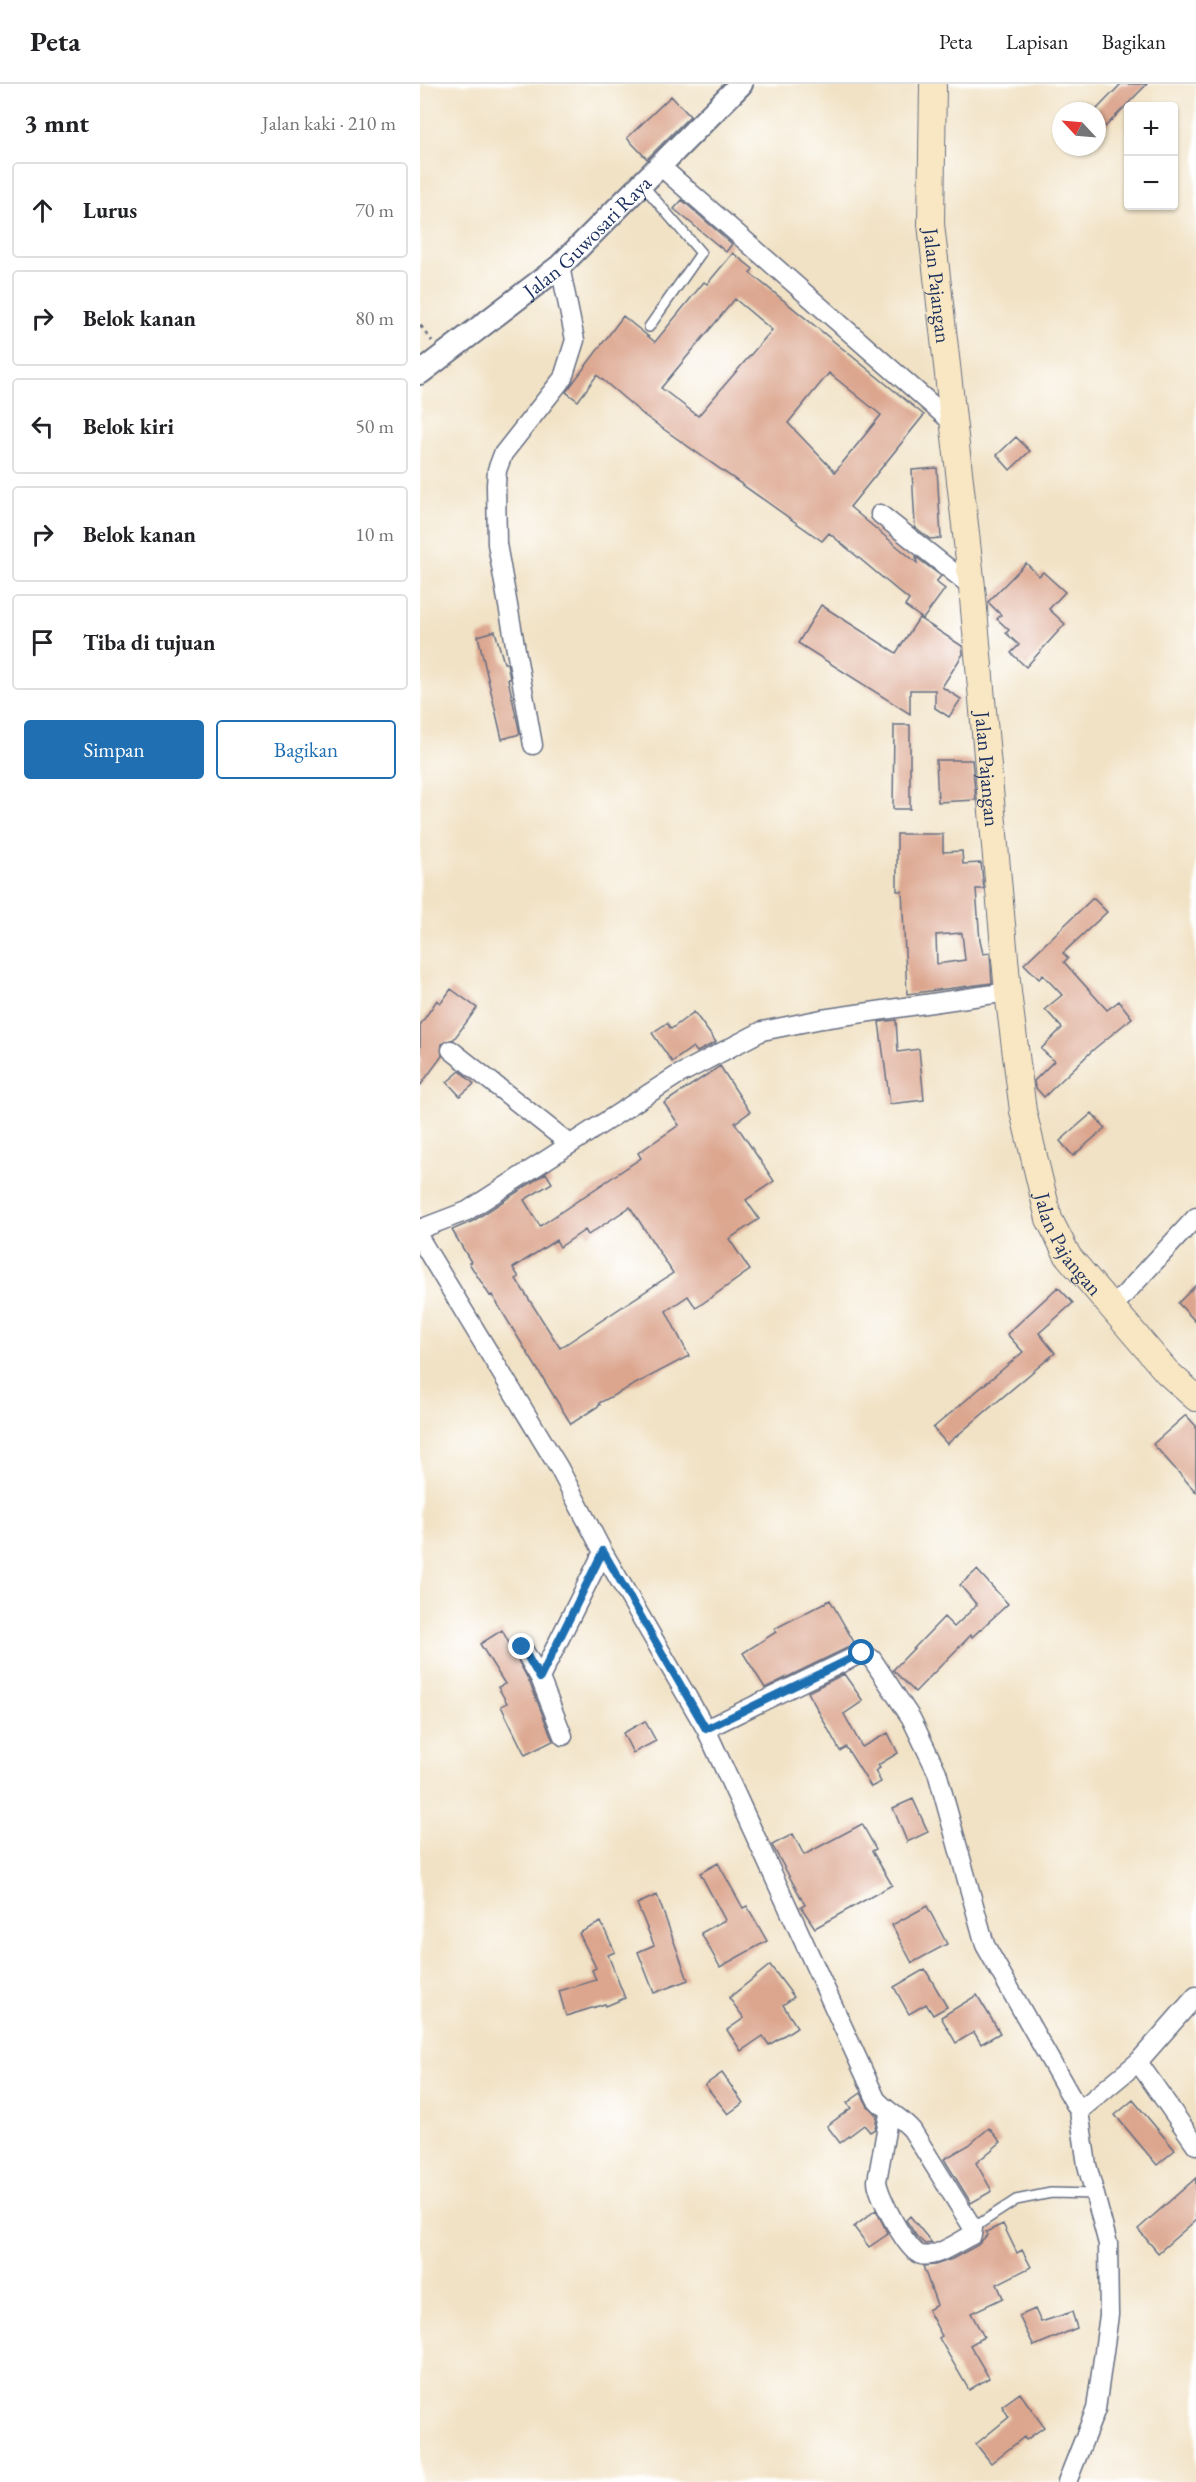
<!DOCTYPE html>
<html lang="id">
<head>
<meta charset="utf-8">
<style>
  :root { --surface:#fff; --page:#f2f2f2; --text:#202124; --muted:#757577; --line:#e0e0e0; --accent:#1f6fb2 }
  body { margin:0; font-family:"EB Garamond",serif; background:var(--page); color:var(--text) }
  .controls { position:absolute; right:18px; top:18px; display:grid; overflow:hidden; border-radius:6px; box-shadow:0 2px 4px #0004 }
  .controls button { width:54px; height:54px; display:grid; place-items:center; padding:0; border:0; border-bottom:2px solid var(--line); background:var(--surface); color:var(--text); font:30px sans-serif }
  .compass { position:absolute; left:632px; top:18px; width:54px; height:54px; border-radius:50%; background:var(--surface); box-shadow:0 2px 4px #0004; rotate:296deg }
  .stop { position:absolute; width:18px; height:18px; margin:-14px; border:4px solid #1f6fb2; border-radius:50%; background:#fff }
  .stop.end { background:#1f6fb2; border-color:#fff; box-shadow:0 2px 6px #0008 }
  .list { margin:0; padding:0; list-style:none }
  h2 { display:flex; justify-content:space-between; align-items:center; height:78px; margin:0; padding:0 24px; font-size:26px }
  h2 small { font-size:20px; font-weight:400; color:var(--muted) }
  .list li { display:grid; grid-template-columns:39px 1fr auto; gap:18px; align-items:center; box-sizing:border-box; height:96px; margin:0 12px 12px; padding:0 12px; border:2px solid var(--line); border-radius:6px }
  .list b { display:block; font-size:22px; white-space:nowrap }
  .list em { font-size:20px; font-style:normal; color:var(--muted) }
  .actions { display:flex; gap:12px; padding:18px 24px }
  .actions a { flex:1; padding:14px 0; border:2px solid var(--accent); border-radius:6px; text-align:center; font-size:21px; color:var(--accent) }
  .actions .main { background:var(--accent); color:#fff }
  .icon { flex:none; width:33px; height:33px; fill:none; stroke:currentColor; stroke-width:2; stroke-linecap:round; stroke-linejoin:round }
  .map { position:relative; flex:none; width:776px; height:2398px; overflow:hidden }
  header { display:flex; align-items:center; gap:36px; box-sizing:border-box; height:84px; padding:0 30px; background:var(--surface); border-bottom:2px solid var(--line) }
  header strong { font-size:28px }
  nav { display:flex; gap:33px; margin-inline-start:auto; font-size:21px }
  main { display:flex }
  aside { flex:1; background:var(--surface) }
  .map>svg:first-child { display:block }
</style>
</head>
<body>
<header>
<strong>Peta</strong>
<nav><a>Peta</a><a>Lapisan</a><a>Bagikan</a></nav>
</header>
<main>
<aside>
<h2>3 mnt<small>Jalan kaki · 210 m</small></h2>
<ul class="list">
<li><svg class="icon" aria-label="ahead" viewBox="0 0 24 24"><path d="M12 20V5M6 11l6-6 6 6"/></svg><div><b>Lurus</b></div><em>70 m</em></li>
<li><svg class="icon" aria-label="right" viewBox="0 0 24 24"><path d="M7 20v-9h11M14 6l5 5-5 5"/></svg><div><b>Belok kanan</b></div><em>80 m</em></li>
<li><svg class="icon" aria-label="left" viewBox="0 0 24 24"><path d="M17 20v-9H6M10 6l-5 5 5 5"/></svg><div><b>Belok kiri</b></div><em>50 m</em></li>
<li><svg class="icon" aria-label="right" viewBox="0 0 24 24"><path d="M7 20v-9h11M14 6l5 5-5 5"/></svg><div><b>Belok kanan</b></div><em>10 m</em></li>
<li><svg class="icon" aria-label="arrive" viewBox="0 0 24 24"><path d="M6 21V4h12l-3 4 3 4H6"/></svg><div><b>Tiba di tujuan</b></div></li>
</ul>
<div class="actions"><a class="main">Simpan</a><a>Bagikan</a></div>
</aside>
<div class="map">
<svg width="776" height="2398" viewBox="0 0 776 2398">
  <rect width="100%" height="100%" fill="#fff"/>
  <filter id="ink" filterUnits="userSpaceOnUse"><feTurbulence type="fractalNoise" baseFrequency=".0167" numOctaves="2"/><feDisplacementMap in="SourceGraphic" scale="12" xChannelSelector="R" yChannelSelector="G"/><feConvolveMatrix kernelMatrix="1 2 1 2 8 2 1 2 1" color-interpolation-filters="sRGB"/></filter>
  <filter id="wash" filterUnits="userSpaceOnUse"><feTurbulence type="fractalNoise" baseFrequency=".008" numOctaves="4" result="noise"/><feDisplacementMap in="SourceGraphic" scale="24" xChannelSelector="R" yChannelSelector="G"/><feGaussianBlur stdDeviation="1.35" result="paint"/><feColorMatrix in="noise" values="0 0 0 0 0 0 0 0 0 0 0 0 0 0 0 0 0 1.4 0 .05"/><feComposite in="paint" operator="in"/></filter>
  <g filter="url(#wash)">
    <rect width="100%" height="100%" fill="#f1e2c5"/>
    <g id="blocks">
      <!-- building -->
      <path fill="#dca68e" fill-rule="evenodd" d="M701,0H727L685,43L677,36V25Z
        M251,12L270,32L227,75L207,54Z
        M262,116L312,160L306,168L254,125Z
        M313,169L333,185L330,189L504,331L430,423L497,479L496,473L521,492L516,498L525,505L503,535L485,522L489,516L409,449L402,457L225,332L177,291L158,317L146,308L203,232L235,258L284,198L287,200ZM315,215L352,246L278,332L241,304ZM409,289L461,331L415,388L368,339Z
        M596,353L610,367L590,386L577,371Z
        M517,384L521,454L510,455L495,443L492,386Z
        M606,479L619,492L623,488L645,508L629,525L645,540L606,583L591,569L599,561L586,549L589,546L577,535L581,531L568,518Z
        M401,521L476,569L499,534L542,562L543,570L522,603L541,615L529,633L515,624V606H490V630L378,559Z
        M75,547L84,579H87L90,595H88L100,650L82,655L58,552Z
        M474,641H490V725H473Z
        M516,676H552L556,716L518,718Z
        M477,750H523V768L542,767L543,780L561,779L564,805H556L560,857L563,870L570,869L572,899L487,910L482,807H477ZM542,849L545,876L517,880L516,851Z
        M673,814L687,828L643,869L648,874L644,878L687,926L699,917L712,934L674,965L624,1013L615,1003L614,997L634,977L621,965L642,944L625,925L642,911L623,891L619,895L604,880Z
        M31,905L57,924L34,955L22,960V972L0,1002V941L17,916L21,919Z
        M274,928L296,958L277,968L273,963L252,978L232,949L247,939L251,945Z
        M476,936L478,968L499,965L504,1016L470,1020L459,938Z
        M300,982L330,1028L315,1039L354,1097L326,1116L339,1135L309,1155L330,1186L276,1224L268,1212L246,1227L269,1272L179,1319L180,1321L151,1340L72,1211L70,1212L49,1179L51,1178L32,1146L53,1137L126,1089L132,1099L104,1116L120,1142L221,1074L218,1069L259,1041L244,1019ZM210,1123L253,1189L140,1264L96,1195L99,1193L93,1184L136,1156L140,1163L165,1146L168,1151Z
        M40,987L54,1000L40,1012L27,998Z
        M672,1029L685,1044L653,1072L640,1057Z
        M776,1201V1238L758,1219Z
        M638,1203L653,1219L619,1249L635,1269L527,1360L513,1344L603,1268L587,1250Z
        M766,1331L776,1342V1408L733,1360Z
        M557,1486L588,1520L552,1553L551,1551L495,1608L473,1586L524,1533L534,1543L557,1521L540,1501Z
        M410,1516L435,1560L345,1604L323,1569L356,1548L354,1545Z
        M82,1546L110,1599L133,1657L105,1671L81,1622L87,1619L78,1603L85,1600L60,1560Z
        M424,1590L443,1617L424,1630L442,1663L468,1649L478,1669L458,1681L460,1684L455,1687L461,1698L451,1703L426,1663L420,1667L388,1608Z
        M225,1637L236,1657L213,1669L203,1649Z
        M493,1715L508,1748L487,1758L473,1724Z
        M442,1740L456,1765L452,1767L472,1801L395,1844L381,1823L385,1821L352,1761L373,1750L384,1771Z
        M298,1779L323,1824L327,1822L347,1857L300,1883L281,1849L305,1836L280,1789Z
        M237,1811L268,1896L234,1909L218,1868L234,1861L217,1820Z
        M507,1822L527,1860L492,1879L472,1841Z
        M181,1838L195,1868L188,1871L205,1914L186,1922L185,1920L146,1932L139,1907L176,1896L172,1886L176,1884L159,1849Z
        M350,1881L374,1913L363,1921L377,1943L349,1961L343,1952L321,1967L307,1946L324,1934L309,1914Z
        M505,1885L527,1923L513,1931L506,1920L489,1930L474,1903Z
        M557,1911L580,1949L561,1960L554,1948L536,1959L521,1933Z
        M302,1989L323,2019L308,2030L285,2001Z
        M441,2009L448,2022L457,2032L455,2045L450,2048L444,2041L420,2059L407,2042L431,2024L427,2019Z
        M713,2016L755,2066L737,2081L695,2031Z
        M569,2044L581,2058L556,2079L572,2107L551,2119L524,2075L549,2061Z
        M776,2094V2136L738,2169L718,2145Z
        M456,2126L468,2150L449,2163L434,2143Z
        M490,2132L512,2159L505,2160L497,2153L486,2136Z
        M583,2140L597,2169L602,2166L611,2183L577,2200L583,2214L551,2229L564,2253L550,2261L569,2294L549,2306L519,2254L522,2252L508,2226L517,2221L503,2182L515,2181L532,2175L558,2161L567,2151L566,2148Z
        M615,2225L621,2238L652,2228L657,2244L614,2262L599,2232Z
        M600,2309L624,2343L606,2356L604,2353L571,2379L556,2360L589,2333L582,2322Z"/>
    </g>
  </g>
  <g filter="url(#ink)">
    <use href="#blocks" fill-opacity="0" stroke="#666e82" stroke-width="1.5"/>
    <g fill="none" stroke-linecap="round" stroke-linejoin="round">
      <defs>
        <path id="service" d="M221,99L281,169L229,243
          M553,2144L596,2116L631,2109L675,2110"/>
        <path id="minor" d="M239,81L534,340
          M460,430L552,503
          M113,661L77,460L76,401L77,386L83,370L143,294L155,256L140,182
          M31,966L150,1060
          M0,1145L47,1127L256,992L342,947L402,935L588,908
          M0,1155L139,1384L183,1468L286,1645L456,2015C467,2028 481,2033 492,2046L553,2144L552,2151C539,2157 515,2175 501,2171C487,2168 458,2111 457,2097L469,2030
          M692,1224L776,1133
          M102,1563L120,1594L143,1652
          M120,1594L183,1468
          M286,1645L442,1569L452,1575L491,1634L517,1688L565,1861L659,2027
          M776,1912L718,1978L776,2061
          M647,2398L676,2325L689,2231L688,2160L667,2081L659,2027L718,1978"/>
        <g id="tertiary">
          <path id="s1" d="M0,289L140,182L321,0"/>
        </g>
        <g id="secondary">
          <path id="s2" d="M513,0L511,140L552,503L588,908L603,1027L629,1135L648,1172L747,1288L776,1314"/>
        </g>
      </defs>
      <!-- service casing -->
      <use href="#service" stroke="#666e82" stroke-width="12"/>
      <!-- minor casing -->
      <use href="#minor" stroke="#666e82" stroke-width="21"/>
      <!-- tertiary casing -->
      <use href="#tertiary" stroke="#666e82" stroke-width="26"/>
      <!-- secondary casing -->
      <use href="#secondary" stroke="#666e82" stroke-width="28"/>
      <!-- path -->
      <path stroke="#666e82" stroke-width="3" stroke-dasharray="4.5 4.5" stroke-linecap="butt" d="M0,241L12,257"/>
      <!-- service -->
      <use href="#service" stroke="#fff" stroke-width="9"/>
      <!-- minor -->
      <use href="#minor" stroke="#fff" stroke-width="18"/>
      <!-- tertiary -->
      <use href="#tertiary" stroke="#fff" stroke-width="22"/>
      <!-- secondary -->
      <use href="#secondary" stroke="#f9e7c3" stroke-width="26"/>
    </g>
  </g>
  <g fill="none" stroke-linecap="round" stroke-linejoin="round" filter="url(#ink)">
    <!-- route -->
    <path stroke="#1f6fb2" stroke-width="8" d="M102,1563L120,1594L183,1467L286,1645L442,1569"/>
  </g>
  <g text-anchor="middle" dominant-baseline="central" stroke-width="6" stroke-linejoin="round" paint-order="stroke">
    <!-- street labels -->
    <g font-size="21" fill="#1b2f5e" stroke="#fff">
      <text stroke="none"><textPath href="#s1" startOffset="216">Jalan Guwosari Raya</textPath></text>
      <text stroke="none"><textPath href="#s2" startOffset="202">Jalan Pajangan</textPath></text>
      <text stroke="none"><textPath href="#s2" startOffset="688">Jalan Pajangan</textPath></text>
      <text stroke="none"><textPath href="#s2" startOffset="1174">Jalan Pajangan</textPath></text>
    </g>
  </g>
</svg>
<div class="controls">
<button>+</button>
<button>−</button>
</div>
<svg class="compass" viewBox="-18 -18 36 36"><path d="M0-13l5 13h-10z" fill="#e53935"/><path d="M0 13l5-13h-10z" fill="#757577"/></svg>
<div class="stop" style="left:442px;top:1569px"></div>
<div class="stop end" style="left:102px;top:1563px"></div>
</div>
</main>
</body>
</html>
